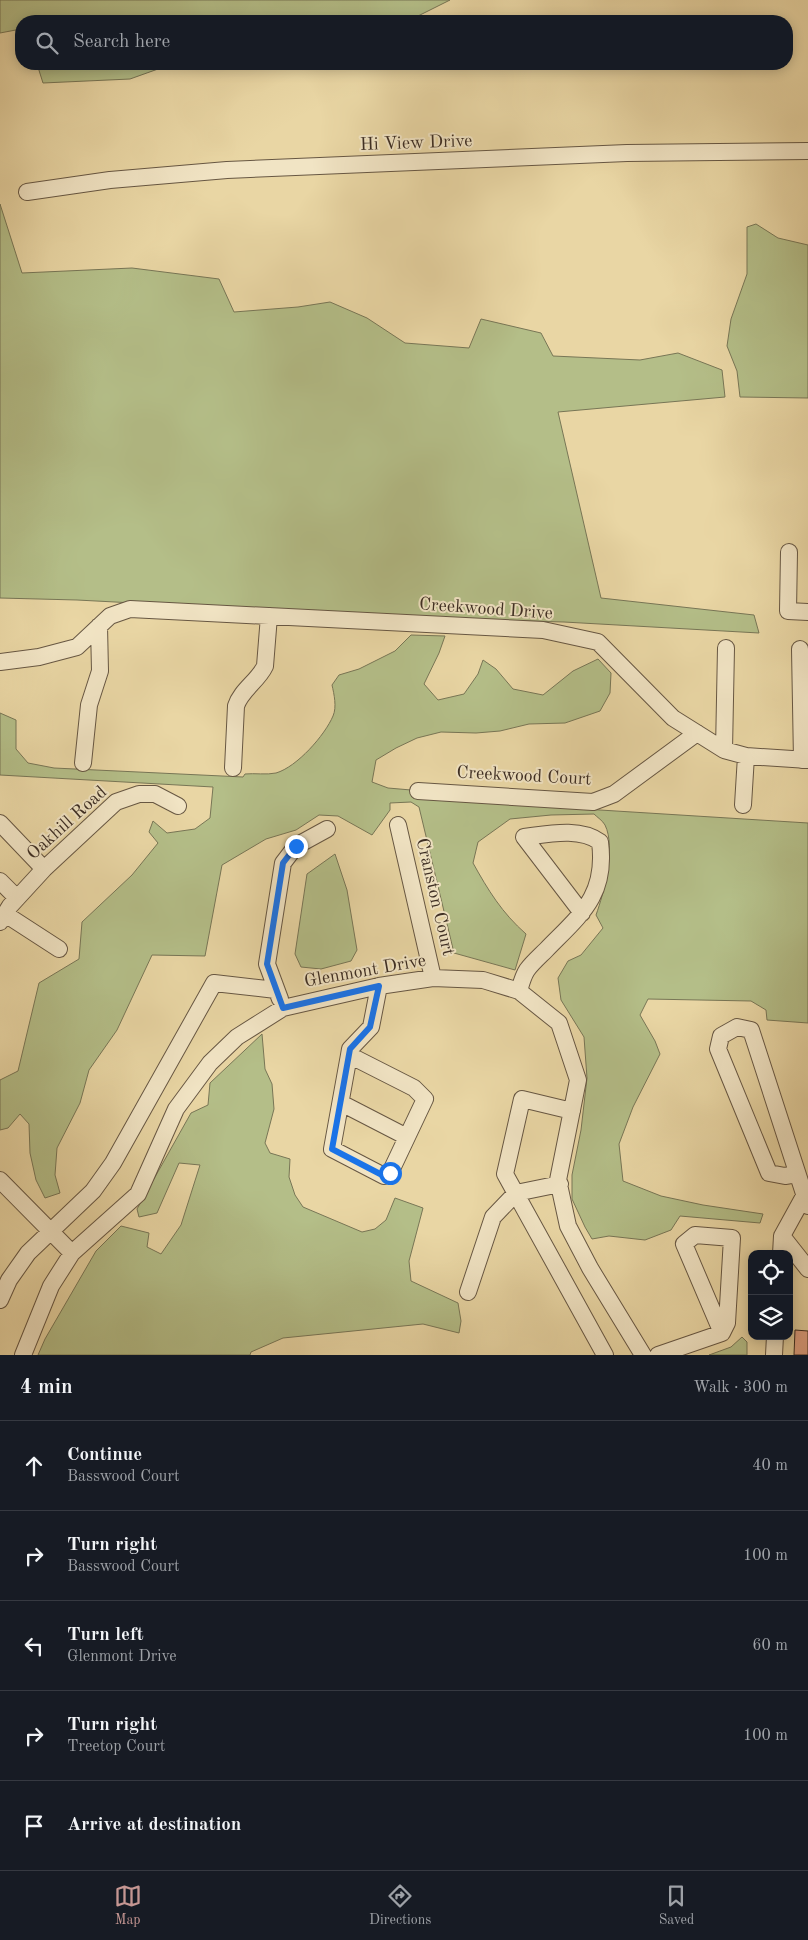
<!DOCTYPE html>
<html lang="en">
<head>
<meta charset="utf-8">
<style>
  :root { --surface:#171b24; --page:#242831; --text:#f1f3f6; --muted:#9ea1a6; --line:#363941; --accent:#c59692 }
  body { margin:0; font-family:"Old Standard TT",serif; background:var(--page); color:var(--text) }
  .controls { position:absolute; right:15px; bottom:15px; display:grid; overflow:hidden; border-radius:10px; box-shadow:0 2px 12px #0003 }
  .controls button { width:45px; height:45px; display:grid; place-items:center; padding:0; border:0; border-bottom:1px solid var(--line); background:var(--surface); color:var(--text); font:25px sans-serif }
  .stop { position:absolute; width:15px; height:15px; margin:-11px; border:4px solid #1a73e8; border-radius:50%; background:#fff }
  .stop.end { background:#1a73e8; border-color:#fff; box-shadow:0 1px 5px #0008 }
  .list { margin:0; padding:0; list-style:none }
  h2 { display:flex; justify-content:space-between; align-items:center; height:65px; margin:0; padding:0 20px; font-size:21px }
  h2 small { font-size:16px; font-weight:400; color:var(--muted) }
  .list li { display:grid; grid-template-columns:32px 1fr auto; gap:15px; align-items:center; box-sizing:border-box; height:90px; padding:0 20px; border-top:1px solid var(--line) }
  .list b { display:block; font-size:19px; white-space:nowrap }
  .list p { margin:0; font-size:16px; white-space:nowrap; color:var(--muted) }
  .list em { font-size:16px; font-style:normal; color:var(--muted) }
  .icon { flex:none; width:28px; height:28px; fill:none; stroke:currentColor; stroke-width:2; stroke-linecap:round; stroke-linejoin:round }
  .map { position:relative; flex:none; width:808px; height:1355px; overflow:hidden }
  .search { position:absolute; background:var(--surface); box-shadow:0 2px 12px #0003; left:15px; right:15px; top:15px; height:55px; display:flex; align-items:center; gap:12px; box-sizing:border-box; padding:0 18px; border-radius:20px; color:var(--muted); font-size:19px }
  .sheet { height:515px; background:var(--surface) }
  nav { display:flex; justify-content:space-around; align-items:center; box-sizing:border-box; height:70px; border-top:1px solid var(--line); background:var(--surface); font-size:14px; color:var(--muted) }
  nav a { display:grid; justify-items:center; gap:2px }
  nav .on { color:var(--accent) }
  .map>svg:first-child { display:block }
</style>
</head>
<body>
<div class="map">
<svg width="808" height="1355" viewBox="0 0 808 1355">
  <rect width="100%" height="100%" fill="#e9d6a4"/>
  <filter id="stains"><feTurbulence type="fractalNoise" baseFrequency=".004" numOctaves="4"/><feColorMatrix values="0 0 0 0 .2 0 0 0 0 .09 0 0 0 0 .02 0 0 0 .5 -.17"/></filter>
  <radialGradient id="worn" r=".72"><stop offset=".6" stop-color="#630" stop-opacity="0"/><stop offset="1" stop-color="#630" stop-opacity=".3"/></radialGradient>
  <!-- green -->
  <path fill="#b4be88" stroke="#787656" d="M0,0H450L408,21H21V29L0,33Z
    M37,64H161L158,69L130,79L43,83Z
    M0,204L22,273L132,268L219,279L234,312L298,307L330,302L367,318L405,343L469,348L481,319L541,333L553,356L640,360L678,353L722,370L725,397L558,412L601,598L754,615L759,633L564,622L419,618L77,600L0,598Z
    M756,224L778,238L808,245V398L740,397L737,371L727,346L731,319L747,274V227Z
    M411,635L445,636L439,653L424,684L438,700L464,694L478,674L483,660L496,669L513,689L543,695L573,671L598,659L611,673L610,693L600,711L565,723L529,724L500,731L476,733L441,732L417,738L396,748L376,760L372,782L388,788L411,790L424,799L808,823V1023L767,1020L766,1010L751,1001L648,999L640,1015L655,1041L660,1054L633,1107L619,1144L623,1181L661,1196L703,1205L763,1214L760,1223L680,1216L671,1230L645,1240L609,1236L592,1239L585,1227L572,1199V1175L581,1130L587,1078L584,1037L561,1000L558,978L568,961L581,955L603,928L596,915C604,893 616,847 605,825C603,821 597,817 594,814L551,815L510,819L478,842L473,863C488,890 502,913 526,934L515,970L454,953L419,807L411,802L390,803V810L372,835L338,816L319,815L296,830L266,839L222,865L205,956L152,955L117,1030L89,1070L80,1103L57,1148L55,1175L60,1193L45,1198L36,1180L30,1153L29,1124L20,1114L8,1128L0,1130V1080L18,1071L39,983L79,959L82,922L132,875L158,843L149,832L153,821L167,833L195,829L210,818L213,787L0,775V713L16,720V749L28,763L54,768L243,777L245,774C254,773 267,775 276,773C297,767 325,735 333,716C337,707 334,694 332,685L339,675L359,669L395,651Z
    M335,854L347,890L357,950L351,961L321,969L301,967L295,954L307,874Z
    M262,1034L265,1069L272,1084L274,1109L265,1143L270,1153L290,1159L289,1177L295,1195L303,1207L362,1232L375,1229L386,1220L395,1198L423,1208L409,1261L411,1281L458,1303L461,1321L459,1333L423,1324L283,1338L251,1352L250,1355H38L45,1339L96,1251L121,1226L149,1233L147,1247L161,1254L181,1225L200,1165L179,1163L157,1213L139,1217L137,1209L191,1113L208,1105L210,1083Z
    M742,1337L747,1342V1355H709L731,1347Z"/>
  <!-- building -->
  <path fill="#e4a587" stroke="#3c2d23" d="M795,1330L808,1331V1355H794Z"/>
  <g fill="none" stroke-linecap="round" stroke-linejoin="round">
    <defs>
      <path id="minor" d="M27,192L110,180L227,170L627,153L808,151
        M789,552L788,611L808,612
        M800,649L802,760
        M0,662L39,657L77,647L110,616L130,609L543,630L598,642L673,718L724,750L746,756L808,760
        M724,750L726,648
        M83,763L89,705L100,671L99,626
        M233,768L236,706C241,690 258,681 265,666L269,616
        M418,791L593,802L614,794L697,733
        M743,805L746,756
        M0,823L44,869
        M398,825L433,978
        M0,881L17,898
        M5,914L59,949
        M0,922L10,906L44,869L116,802L139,794H155L178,806
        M519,991C521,984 523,976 527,970C532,963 540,956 546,950C580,915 607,896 600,842C580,827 548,834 524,837L582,913
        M280,999L267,964L283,863L296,846L327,829
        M349,1055L414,1088L425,1099L390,1173L384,1176L332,1149L349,1055L350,1049L371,1027L379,986
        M341,1103L407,1137
        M572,1111L522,1099L505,1174L605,1355
        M797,1174L785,1176L769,1173L718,1049L721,1036L737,1027L751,1030L808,1206
        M0,1180L72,1253
        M782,1236L808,1269
        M781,1254L782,1236L804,1196
        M468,1292L493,1217L516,1193L560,1184
        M0,1300L9,1280L28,1253L93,1191L113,1163L214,983L276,990
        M23,1355L51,1286L72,1253L138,1194L176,1109L210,1063L237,1037L283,1008L379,986L433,978L483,980L519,991L559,1023L578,1080L558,1180L568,1226L590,1268L643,1355
        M658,1355L722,1333L727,1323L732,1238L695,1235L684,1244L722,1333
        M774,1355L775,1336"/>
    </defs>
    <!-- minor casing -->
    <use href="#minor" stroke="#675743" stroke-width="18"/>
    <!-- minor -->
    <use href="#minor" stroke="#f1e4c4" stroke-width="16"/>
  </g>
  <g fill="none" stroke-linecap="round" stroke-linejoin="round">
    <!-- route -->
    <path stroke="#1a73e8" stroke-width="6" d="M296,846L283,863L267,964L283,1008L379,986L370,1027L350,1049L332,1149L384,1176L390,1173"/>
  </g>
  <g text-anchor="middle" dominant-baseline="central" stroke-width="4" stroke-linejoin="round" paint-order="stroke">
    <!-- street labels -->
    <g font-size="18" fill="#3c2d23" stroke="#f1e4c4">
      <text transform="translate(416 143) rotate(-2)">Hi View Drive</text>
      <text transform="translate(486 609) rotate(4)">Creekwood Drive</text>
      <text transform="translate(524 776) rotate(3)">Creekwood Court</text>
      <text transform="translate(67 823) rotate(-42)">Oakhill Road</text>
      <text transform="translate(435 897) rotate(77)">Cranston Court</text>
      <text transform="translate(365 971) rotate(-10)">Glenmont Drive</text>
    </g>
  </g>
  <rect width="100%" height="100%" filter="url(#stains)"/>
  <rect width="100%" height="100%" fill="url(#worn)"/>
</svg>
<div class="controls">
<button><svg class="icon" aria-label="locate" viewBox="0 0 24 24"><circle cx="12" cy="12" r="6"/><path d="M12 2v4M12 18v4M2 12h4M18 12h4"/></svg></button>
<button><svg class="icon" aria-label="layers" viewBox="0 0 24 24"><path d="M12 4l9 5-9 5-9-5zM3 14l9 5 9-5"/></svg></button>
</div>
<div class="stop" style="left:390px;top:1173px"></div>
<div class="stop end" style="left:296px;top:846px"></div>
<div class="search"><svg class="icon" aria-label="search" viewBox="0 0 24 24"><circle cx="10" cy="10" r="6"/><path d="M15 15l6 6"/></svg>Search here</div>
</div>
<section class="sheet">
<h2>4 min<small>Walk · 300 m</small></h2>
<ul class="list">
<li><svg class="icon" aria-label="ahead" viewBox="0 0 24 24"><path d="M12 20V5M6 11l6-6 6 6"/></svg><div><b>Continue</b><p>Basswood Court</p></div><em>40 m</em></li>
<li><svg class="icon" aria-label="right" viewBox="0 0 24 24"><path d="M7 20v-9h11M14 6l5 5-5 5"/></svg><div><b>Turn right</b><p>Basswood Court</p></div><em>100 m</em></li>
<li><svg class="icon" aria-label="left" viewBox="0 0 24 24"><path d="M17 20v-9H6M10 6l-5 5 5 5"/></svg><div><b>Turn left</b><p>Glenmont Drive</p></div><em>60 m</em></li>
<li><svg class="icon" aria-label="right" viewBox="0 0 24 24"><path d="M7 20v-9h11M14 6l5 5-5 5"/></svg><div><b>Turn right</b><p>Treetop Court</p></div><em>100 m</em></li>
<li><svg class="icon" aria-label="arrive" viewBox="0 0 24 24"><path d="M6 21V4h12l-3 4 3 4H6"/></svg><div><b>Arrive at destination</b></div></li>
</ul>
</section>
<nav>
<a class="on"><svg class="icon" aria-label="map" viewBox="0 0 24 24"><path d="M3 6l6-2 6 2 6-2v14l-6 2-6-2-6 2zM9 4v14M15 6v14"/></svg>Map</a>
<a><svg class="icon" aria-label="directions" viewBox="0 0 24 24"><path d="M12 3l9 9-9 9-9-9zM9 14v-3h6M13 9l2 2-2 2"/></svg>Directions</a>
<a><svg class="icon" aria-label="saved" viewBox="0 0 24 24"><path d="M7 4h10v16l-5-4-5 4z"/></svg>Saved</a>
</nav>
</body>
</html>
